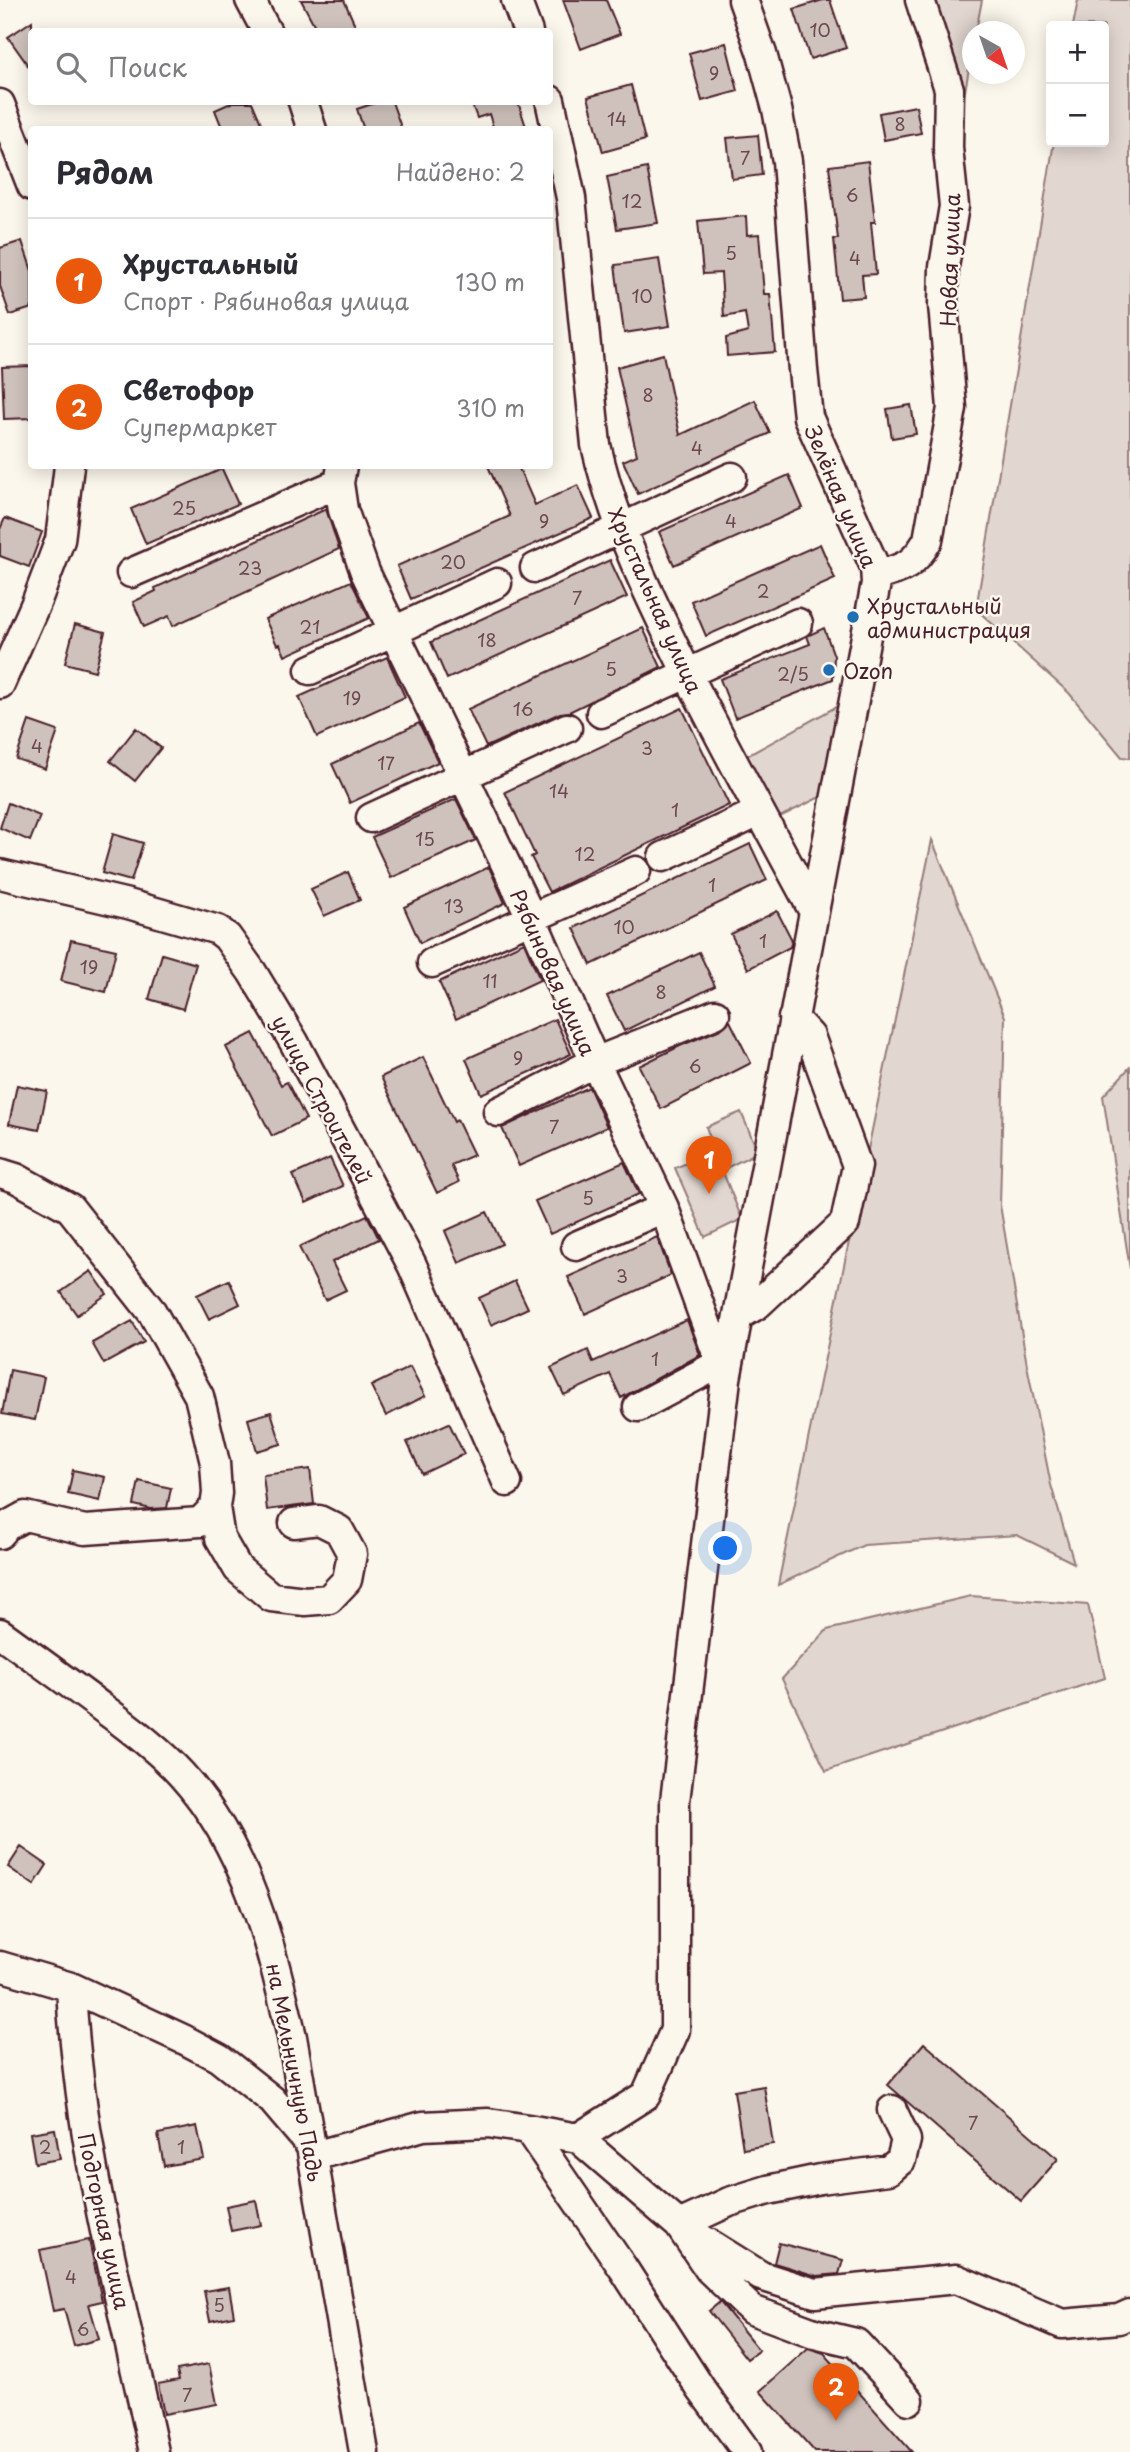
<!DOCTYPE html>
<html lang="ru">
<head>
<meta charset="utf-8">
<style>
  :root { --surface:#fff; --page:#f7f7f7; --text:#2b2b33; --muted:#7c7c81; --line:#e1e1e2; --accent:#ea580c }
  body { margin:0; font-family:"Playpen Sans",sans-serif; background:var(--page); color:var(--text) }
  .controls { position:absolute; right:21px; top:21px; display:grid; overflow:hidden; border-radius:7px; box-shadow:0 4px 18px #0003 }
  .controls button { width:63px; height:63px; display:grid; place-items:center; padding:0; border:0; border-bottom:2px solid var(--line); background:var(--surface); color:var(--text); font:35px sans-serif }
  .compass { position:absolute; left:962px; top:21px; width:63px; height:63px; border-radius:50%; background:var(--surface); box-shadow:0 4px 18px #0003; rotate:140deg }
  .you { position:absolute; left:726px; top:1549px; width:24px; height:24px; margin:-18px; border:5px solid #fff; border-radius:50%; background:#1a73e8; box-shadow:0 0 0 10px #1a73e833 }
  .badge { display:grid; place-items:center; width:46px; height:46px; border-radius:50%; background:var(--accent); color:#fff; font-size:23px; font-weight:700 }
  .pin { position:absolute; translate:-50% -58px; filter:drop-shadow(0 2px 4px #0008) }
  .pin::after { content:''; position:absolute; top:37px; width:24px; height:21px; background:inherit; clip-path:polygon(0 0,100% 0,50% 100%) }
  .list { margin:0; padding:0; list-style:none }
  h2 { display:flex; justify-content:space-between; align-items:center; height:91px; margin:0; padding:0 28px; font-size:30px }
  h2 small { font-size:23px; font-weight:400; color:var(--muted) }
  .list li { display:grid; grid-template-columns:46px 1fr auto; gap:21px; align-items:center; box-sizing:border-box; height:126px; padding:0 28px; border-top:2px solid var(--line) }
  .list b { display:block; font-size:26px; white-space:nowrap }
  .list p { margin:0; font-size:23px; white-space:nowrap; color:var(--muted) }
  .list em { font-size:23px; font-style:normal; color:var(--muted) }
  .icon { flex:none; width:38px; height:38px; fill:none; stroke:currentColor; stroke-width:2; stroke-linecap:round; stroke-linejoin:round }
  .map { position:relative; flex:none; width:1130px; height:2452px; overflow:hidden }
  .search { position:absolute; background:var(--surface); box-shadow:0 4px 18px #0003; left:28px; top:28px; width:525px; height:77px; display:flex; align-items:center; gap:18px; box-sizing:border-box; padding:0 24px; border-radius:7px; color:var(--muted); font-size:26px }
  .panel { position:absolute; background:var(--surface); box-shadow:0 4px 18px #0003; left:28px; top:126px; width:525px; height:343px; border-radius:7px }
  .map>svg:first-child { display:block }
</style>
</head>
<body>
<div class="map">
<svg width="1130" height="2452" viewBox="0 0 1130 2452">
  <rect width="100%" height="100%" fill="#fbf7ec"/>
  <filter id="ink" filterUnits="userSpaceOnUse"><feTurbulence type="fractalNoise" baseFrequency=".0143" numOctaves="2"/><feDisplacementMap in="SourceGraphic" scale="14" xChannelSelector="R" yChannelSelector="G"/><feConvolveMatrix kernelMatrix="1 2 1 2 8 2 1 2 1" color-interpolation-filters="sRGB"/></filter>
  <g filter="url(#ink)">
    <!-- green -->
    <path fill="#e2d7d0" stroke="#967b7e" stroke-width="2" d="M933,0H982L976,31L972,32V51L963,103Z
      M1078,0H1130V758L1122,757L1069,693L976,609L1054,142H1104V26H1073Z
      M843,703L824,795L778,818L745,757Z
      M932,840L1005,1017L1000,1205L1027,1365L1051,1485L1074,1563L1017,1535L864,1545L778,1585Z
      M1130,1067V1269L1103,1096Z
      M741,1112L758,1152L722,1170L742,1219L705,1237L675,1168L715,1151L706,1127Z
      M971,1596L1088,1605L1105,1678L826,1771L782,1679L827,1630Z"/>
    <!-- building -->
    <path fill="#cfc2bc" stroke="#4a1f2b" stroke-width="2" d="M301,0H344L358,32H318Z
      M563,0H606L620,34L581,49Z
      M823,0H830L846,48L810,59L794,9Z
      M32,21V71L8,37Z
      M726,43L738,91L702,101L689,53Z
      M631,85L645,140L603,152L588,97Z
      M233,102H252L264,130H223L215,110Z
      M378,102H392L402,130H364L357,109Z
      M471,102H518L527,130H494L489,114L477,118Z
      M916,106L921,133L884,140L879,113Z
      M758,135L762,175L732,179L727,138Z
      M868,161L875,222H871L876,274L862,275L864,297L840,299L834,239H838L829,166Z
      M647,168L658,223L617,229L607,177Z
      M746,216L747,235L759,234L764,294H770L775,352L727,356L726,338L748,332L745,313L724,317L721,273L703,274L698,221Z
      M22,241L32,271V308L10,315L0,286V248Z
      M659,259L670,326L624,333L615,265Z
      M663,354L680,435L755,400L770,433L638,494L623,461L637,455L617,367Z
      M32,366V418L4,419L2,367Z
      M911,405L916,434L892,438L887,409Z
      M488,466H518L535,505L578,485L593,518L411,599L397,566L510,516Z
      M222,469L238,504L146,544L131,509Z
      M789,475L803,508L674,565L659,532Z
      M326,509L339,549L173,626L169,616L144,627L133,602L156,591L155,588Z
      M5,518L42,532L29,567L0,556V529Z
      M820,544L835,579L706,636L691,601Z
      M610,560L627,597L447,679L431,642Z
      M351,581L369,618L285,656L280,644L277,645L265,619Z
      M75,624L105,632L95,671L65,663Z
      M643,628L661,667L569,712L560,713L486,747L468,709Z
      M824,628L834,656L833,679L735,718L720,679L810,644L807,636Z
      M387,657L405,697L317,737L299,697Z
      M682,708L729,805L549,892L531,857L535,855L505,792Z
      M29,721L58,731L45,769L16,759Z
      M419,723L438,762L350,803L332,764Z
      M136,728L161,748L135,781L110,761Z
      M456,799L476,840L391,878L372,837Z
      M8,803L40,816L30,841L0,828Z
      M113,834L143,843L131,881L102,873Z
      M750,844L767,880L591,965L574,928Z
      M489,867L505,903L420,943L404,907Z
      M348,872L360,900L324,916L311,889Z
      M777,911L792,940L790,947L748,969L731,934Z
      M71,940L116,950L106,992L61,981Z
      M524,942L540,980L456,1019L439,982Z
      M699,952L715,986L624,1031L607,996Z
      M162,954L196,964L183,1009L149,999Z
      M555,1019L571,1054L481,1094L466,1059Z
      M730,1021L751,1063L661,1109L639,1066L680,1046L721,1029Z
      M253,1033L281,1085L287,1082L306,1119L272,1136L226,1047Z
      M423,1057L454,1122L457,1120L474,1155L451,1165L459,1182L437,1193L381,1077Z
      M17,1085L47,1091L39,1130L9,1124Z
      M589,1087L607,1127L519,1166L502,1128Z
      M330,1158L343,1186L306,1203L293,1175Z
      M624,1162L639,1194L550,1234L535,1201Z
      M487,1212L502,1244L459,1263L445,1231Z
      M367,1215L379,1239L332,1262L346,1290L325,1300L299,1247Z
      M657,1237L671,1275L585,1314L568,1277Z
      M91,1271L107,1294L77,1315L61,1292Z
      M229,1280L240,1304L209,1319L197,1295Z
      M515,1281L528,1308L491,1325L479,1298Z
      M687,1320L700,1355L621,1398L610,1374L564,1395L551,1368L588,1350L593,1362Z
      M132,1321L144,1342L104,1364L92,1343Z
      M410,1367L425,1396L386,1416L371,1386Z
      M10,1370L44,1377L35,1420L2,1414Z
      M271,1412L281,1444L257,1451L248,1419Z
      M449,1423L464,1454L422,1474L407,1442Z
      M310,1469L314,1504L267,1510L263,1475Z
      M73,1470L105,1477L100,1501L68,1494Z
      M139,1481L171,1488L167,1508L151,1509L134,1505Z
      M21,1847L47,1865L34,1885L8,1867Z
      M924,2043L1058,2159L1021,2201L888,2085Z
      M764,2086L773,2144L743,2149L734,2091Z
      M197,2126L204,2159L164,2166L158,2134Z
      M55,2129L60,2159L35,2163L30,2133Z
      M256,2200L261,2225L231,2231L226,2206Z
      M89,2240L102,2301L89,2304L99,2339L74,2346L64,2309L53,2311L40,2250Z
      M779,2243L843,2260L839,2274L817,2276L774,2263Z
      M229,2287L234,2316L210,2321L204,2291Z
      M720,2302L759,2350L747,2359L709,2311Z
      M808,2348L824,2353L912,2452H815L760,2391Z
      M209,2364L217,2404L164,2414L158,2384L179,2380L177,2370Z"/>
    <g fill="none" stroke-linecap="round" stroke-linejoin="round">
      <defs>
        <path id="minor" d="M250,0L267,32
          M516,0L528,32
          M550,100L571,198L596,445C614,525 650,598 686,671C727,752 770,831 813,910
          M303,102L312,130
          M0,104L32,186
          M342,466L339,483L343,510L365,572L532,919L595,1062L664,1208L726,1378
          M535,568L732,477
          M131,573L339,483
          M876,576C904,568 913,566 928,540L952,408L943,305L944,267L954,206L948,148L949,89L920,0
          M310,670L497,583
          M0,684L36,603L60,540L69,466
          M601,713L798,623
          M371,818L567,728
          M663,857L759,812
          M0,874L128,904L218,930L227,937L252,972L294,1042L412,1265L507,1482
          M432,963L636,871
          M498,1112L595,1062L715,1014
          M0,1173L16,1178L70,1208L152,1312L199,1396L215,1463L217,1493L215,1507L200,1522L85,1530L25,1516L7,1526L0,1534
          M576,1246L664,1208
          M738,1316L758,1304L845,1223L857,1166L810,1036L793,1018
          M638,1407L719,1364
          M215,1507L220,1538L238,1569L271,1597L305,1601L329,1599L347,1580L352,1554L339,1530L319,1520L294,1523
          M0,1633C36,1659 72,1685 108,1712C133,1731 160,1751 181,1774C247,1846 271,1945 292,2037L364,2452
          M0,1966L71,1987L185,2040L219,2058L272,2100L312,2147
          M71,1987C78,2143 121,2299 154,2452
          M528,2129L578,2138L646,2095L675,2030V1801L726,1379L876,583L875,567L808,417L803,370L787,161L777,109L762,54L743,0
          M578,2138L679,2225L709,2269L752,2310L814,2333L856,2343L909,2400
          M314,2156L423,2126L488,2123L528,2129L623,2268L701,2389L747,2452
          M679,2225L761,2276L815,2293L956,2279L1062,2324L1119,2319L1130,2314
          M679,2225L729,2202L768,2190L820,2179L889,2170L901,2160L906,2140L892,2110"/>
      </defs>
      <!-- minor casing -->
      <use href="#minor" stroke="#4a1f2b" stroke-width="33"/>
      <!-- minor -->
      <use href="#minor" stroke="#fbf7ec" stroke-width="28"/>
    </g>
  </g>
  <!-- markers -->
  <g fill="#1f6fb2" stroke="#fbf7ec" stroke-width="2.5">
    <circle cx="853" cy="617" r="7"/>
    <circle cx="829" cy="670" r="7"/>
  </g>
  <g text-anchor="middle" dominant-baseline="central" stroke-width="5" stroke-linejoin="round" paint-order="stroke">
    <!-- number labels -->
    <g font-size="18" fill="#6b484f">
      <text x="820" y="29">10</text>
      <text x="714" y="72">9</text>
      <text x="617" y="118">14</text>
      <text x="900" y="123">8</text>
      <text x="745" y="157">7</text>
      <text x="852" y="194">6</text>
      <text x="632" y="200">12</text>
      <text x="731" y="252">5</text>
      <text x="855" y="257">4</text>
      <text x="642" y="295">10</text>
      <text x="648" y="394">8</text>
      <text x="697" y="447">4</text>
      <text x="184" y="507">25</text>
      <text x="544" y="520">9</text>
      <text x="731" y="520">4</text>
      <text x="453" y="561">20</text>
      <text x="250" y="567">23</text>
      <text x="763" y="590">2</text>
      <text x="577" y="597">7</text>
      <text x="310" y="626">21</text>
      <text x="487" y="639">18</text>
      <text x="611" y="668">5</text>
      <text x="793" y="673">2/5</text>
      <text x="352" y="697">19</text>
      <text x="523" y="708">16</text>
      <text x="37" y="745">4</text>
      <text x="647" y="747">3</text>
      <text x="386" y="762">17</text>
      <text x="559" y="790">14</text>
      <text x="675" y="809">1</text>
      <text x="425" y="838">15</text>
      <text x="585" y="853">12</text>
      <text x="712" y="884">1</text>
      <text x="454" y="905">13</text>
      <text x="624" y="926">10</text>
      <text x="763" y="940">1</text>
      <text x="89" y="966">19</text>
      <text x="490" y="980">11</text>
      <text x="661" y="991">8</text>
      <text x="518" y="1057">9</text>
      <text x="695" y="1065">6</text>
      <text x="554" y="1126">7</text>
      <text x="588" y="1197">5</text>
      <text x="622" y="1275">3</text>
      <text x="655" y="1358">1</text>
      <text x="973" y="2122">7</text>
      <text x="45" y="2146">2</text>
      <text x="181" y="2146">1</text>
      <text x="71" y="2276">4</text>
      <text x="219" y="2304">5</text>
      <text x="83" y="2328">6</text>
      <text x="187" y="2394">7</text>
    </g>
    <!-- street labels -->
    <g font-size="21" fill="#4a1f2b" stroke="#fbf7ec">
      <text transform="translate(949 260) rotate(-88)">Новая улица</text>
      <text transform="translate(842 496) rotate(67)">Зелёная улица</text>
      <text transform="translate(656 600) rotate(66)">Хрустальная улица</text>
      <text transform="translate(554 972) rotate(66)">Рябиновая улица</text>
      <text transform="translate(323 1099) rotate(62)">улица Строителей</text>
      <text transform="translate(296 2072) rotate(79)">на Мельничную Падь</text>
      <text transform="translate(105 2221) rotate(78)">Подгорная улица</text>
    </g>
    <!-- poi labels -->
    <g font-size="21" fill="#4a1f2b" stroke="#fbf7ec" text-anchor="start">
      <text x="867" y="605">Хрустальный<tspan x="867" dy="24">администрация</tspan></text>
      <text x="843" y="670">Ozon</text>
    </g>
  </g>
</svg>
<div class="controls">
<button>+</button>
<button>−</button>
</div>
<svg class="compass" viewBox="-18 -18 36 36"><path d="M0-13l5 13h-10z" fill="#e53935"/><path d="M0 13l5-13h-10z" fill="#7c7c81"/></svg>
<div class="you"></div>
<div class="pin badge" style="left:709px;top:1194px">1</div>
<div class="pin badge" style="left:836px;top:2421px">2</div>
<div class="search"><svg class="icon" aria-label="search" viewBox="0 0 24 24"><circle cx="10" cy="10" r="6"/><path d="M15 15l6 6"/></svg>Поиск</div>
<section class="panel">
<h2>Рядом<small>Найдено: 2</small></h2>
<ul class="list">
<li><span class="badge">1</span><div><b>Хрустальный</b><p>Спорт · Рябиновая улица</p></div><em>130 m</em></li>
<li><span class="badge">2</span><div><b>Светофор</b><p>Супермаркет</p></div><em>310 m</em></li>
</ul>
</section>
</div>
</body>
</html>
